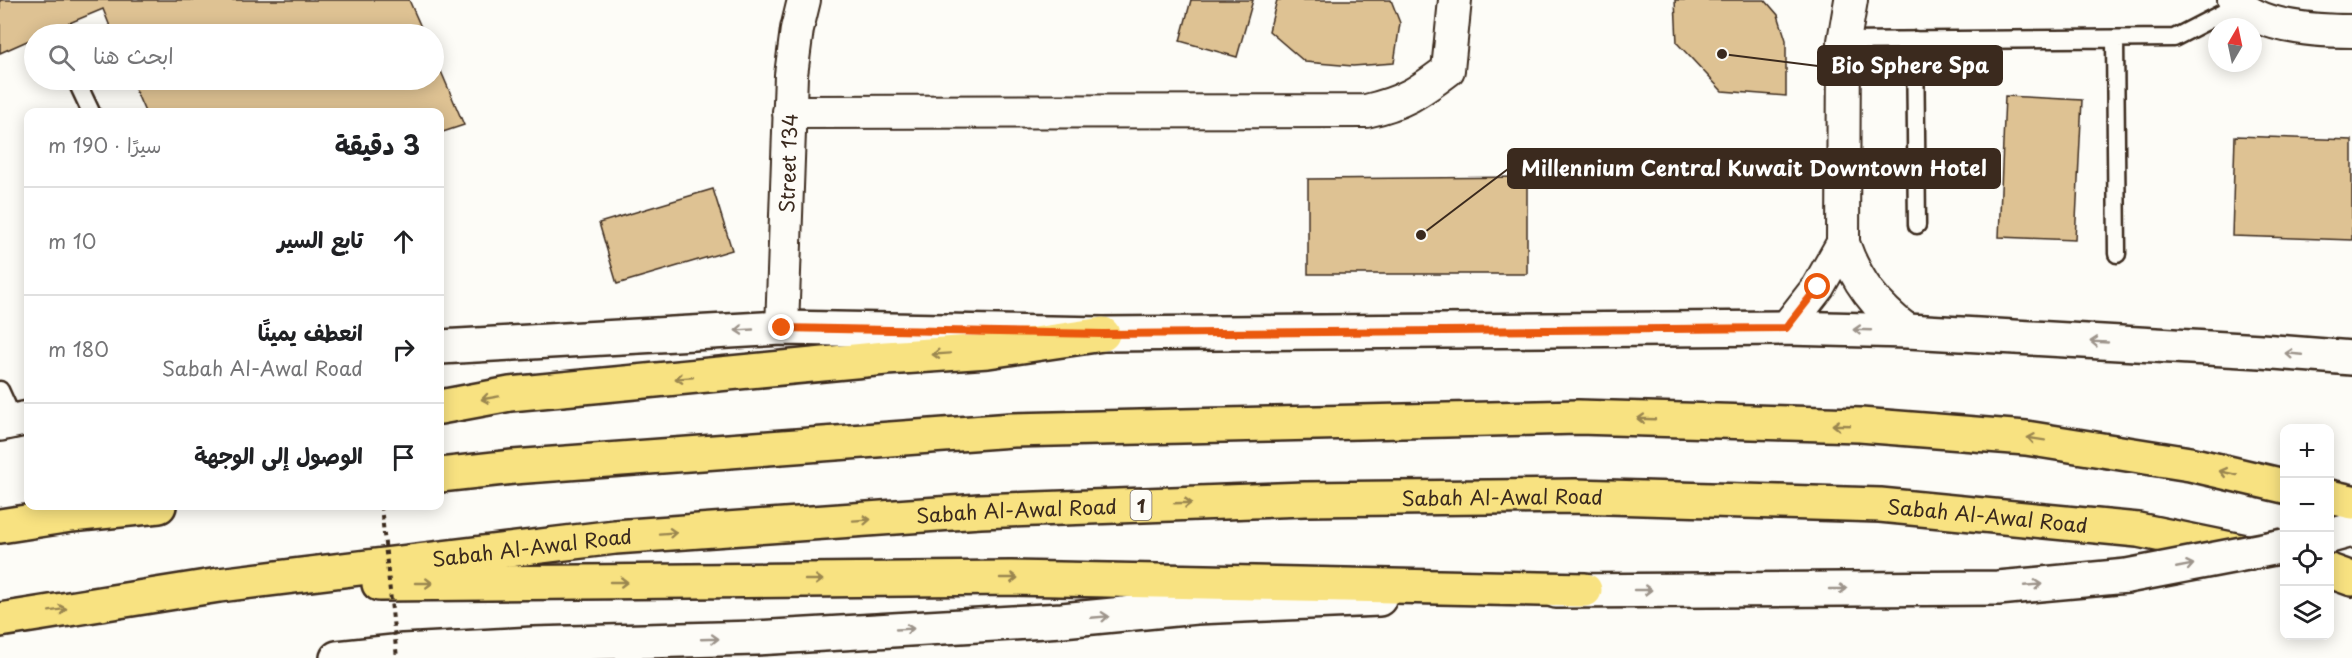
<!DOCTYPE html>
<html lang="ar">
<head>
<meta charset="utf-8">
<style>
  :root { --surface:#fff; --page:#f6f6f6; --text:#202124; --muted:#757577; --line:#e0e0e0 }
  body { margin:0; font-family:"Playpen Sans","Playpen Sans Arabic",sans-serif; background:var(--page); color:var(--text); direction:rtl }
  .controls { position:absolute; right:18px; bottom:18px; display:grid; overflow:hidden; border-radius:12px; box-shadow:0 3px 15px #0003 }
  .controls button { width:54px; height:54px; display:grid; place-items:center; padding:0; border:0; border-bottom:2px solid var(--line); background:var(--surface); color:var(--text); font:30px sans-serif }
  .compass { position:absolute; left:2208px; top:18px; width:54px; height:54px; border-radius:50%; background:var(--surface); box-shadow:0 3px 15px #0003; rotate:9deg }
  .stop { position:absolute; width:18px; height:18px; margin:-14px; border:4px solid #ea580c; border-radius:50%; background:#fff }
  .stop.end { background:#ea580c; border-color:#fff; box-shadow:0 2px 6px #0008 }
  .list { margin:0; padding:0; list-style:none }
  h2 { display:flex; justify-content:space-between; align-items:center; height:78px; margin:0; padding:0 24px; font-size:26px }
  h2 small { font-size:20px; font-weight:400; color:var(--muted) }
  .list li { display:grid; grid-template-columns:39px 1fr auto; gap:18px; align-items:center; box-sizing:border-box; height:108px; padding:0 24px; border-top:2px solid var(--line) }
  .list b { display:block; font-size:22px; white-space:nowrap }
  .list p { margin:0; font-size:20px; white-space:nowrap; color:var(--muted) }
  .list em { font-size:20px; font-style:normal; color:var(--muted) }
  .icon { flex:none; width:33px; height:33px; fill:none; stroke:currentColor; stroke-width:2; stroke-linecap:round; stroke-linejoin:round }
  .map { position:relative; flex:none; width:2352px; height:658px; overflow:hidden; direction:ltr }
  .search { position:absolute; background:var(--surface); box-shadow:0 3px 15px #0003; left:24px; top:24px; width:420px; height:66px; display:flex; align-items:center; gap:15px; box-sizing:border-box; padding:0 21px; border-radius:33px; color:var(--muted); font-size:22px }
  .panel { position:absolute; background:var(--surface); box-shadow:0 3px 15px #0003; left:24px; top:108px; width:420px; height:402px; border-radius:12px; direction:rtl }
  .map>svg:first-child { display:block }
</style>
</head>
<body>
<div class="map">
<svg width="2352" height="658" viewBox="0 0 2352 658">
  <rect width="100%" height="100%" fill="#fdfcf7"/>
  <filter id="ink" filterUnits="userSpaceOnUse"><feTurbulence type="fractalNoise" baseFrequency=".0167" numOctaves="2"/><feDisplacementMap in="SourceGraphic" scale="12" xChannelSelector="R" yChannelSelector="G"/><feConvolveMatrix kernelMatrix="1 2 1 2 8 2 1 2 1" color-interpolation-filters="sRGB"/></filter>
  <g filter="url(#ink)">
    <!-- building -->
    <path fill="#dec293" stroke="#3b2a1e" stroke-width="1.5" d="M0,0H409L424,34H113L103,9L43,34H34V38L0,53Z
      M1191,0H1253L1237,57L1180,41Z
      M1277,0H1391L1400,23L1394,63L1353,66L1305,62L1269,31Z
      M1675,0H1765L1778,15L1786,40V96L1722,91L1677,43Z
      M434,55L464,125L440,133V112H145L131,80H434Z
      M2005,96L2082,100L2075,240L1999,237Z
      M2235,136L2352,140V240L2232,236Z
      M1527,177V274H1308V179Z
      M713,189L732,250L617,284L599,223Z"/>
    <g fill="none" stroke-linecap="round" stroke-linejoin="round">
      <defs>
        <path id="lane" d="M2115,39L2117,254
          M1915,40L1917,225
          M1844,41L2174,38L2238,5
          M76,80L91,112
          M0,390L14,421"/>
        <g id="street">
          <path d="M1851,0L1844,41L1843,243C1856,281 1876,307 1908,331"/>
          <path d="M2234,0C2258,28 2318,31 2352,31"/>
          <path d="M789,112L1366,111C1403,103 1419,92 1448,70L1455,0"/>
          <path id="s1" d="M782,328L791,75L797,29L804,0"/>
          <path d="M1786,328L1818,287L1843,243"/>
        </g>
        <path id="secondary" d="M440,347L782,328L1103,334L1786,328L1908,331L2261,351L2352,358
          M0,424L28,418
          M2330,536L2352,530
          M1556,591L1998,588L2127,576
          M337,658L403,651L533,644L756,638L1062,620L1196,607L1379,599"/>
        <g id="highway">
          <path d="M440,407L510,394L886,358L988,351L1103,334"/>
          <path d="M440,475L513,467L1012,430L1578,417L1860,425L2026,438L2190,464L2284,486"/>
          <path d="M2330,497L2352,502"/>
          <path d="M0,526L71,515L159,506"/>
          <path d="M2330,571L2352,579"/>
          <path d="M379,584L1011,578L1585,590"/>
          <path id="s2" d="M0,620L219,585L615,537L980,511L1305,499L1575,496L1880,505L2138,530L2250,553"/>
        </g>
      </defs>
      <!-- lane casing -->
      <use href="#lane" stroke="#3b2a1e" stroke-width="21"/>
      <!-- street casing -->
      <use href="#street" stroke="#3b2a1e" stroke-width="36"/>
      <!-- secondary casing -->
      <use href="#secondary" stroke="#3b2a1e" stroke-width="38"/>
      <!-- highway casing -->
      <use href="#highway" stroke="#3b2a1e" stroke-width="38"/>
      <!-- lane -->
      <use href="#lane" stroke="#fdfcf7" stroke-width="16"/>
      <!-- street -->
      <use href="#street" stroke="#fdfcf7" stroke-width="32"/>
      <!-- secondary -->
      <use href="#secondary" stroke="#fdfcf7" stroke-width="33"/>
      <!-- highway -->
      <use href="#highway" stroke="#f8e281" stroke-width="33"/>
      <defs>
        <path id="secondary-bridge" d="M2127,576L2284,546"/>
      </defs>
      <!-- secondary-bridge casing -->
      <use href="#secondary-bridge" stroke="#3b2a1e" stroke-width="38" stroke-linecap="butt"/>
      <!-- path-bridge -->
      <path stroke="#3b2a1e" stroke-width="4" stroke-dasharray="4.5 4.5" stroke-linecap="butt" d="M381,506L397,658"/>
      <!-- secondary-bridge -->
      <use href="#secondary-bridge" stroke="#fdfcf7" stroke-width="33"/>
    </g>
    <!-- one-way arrows -->
    <defs><path id="oneway-shaft" d="M-6 0H5M1.5-3L5.5 0L1.5 3" fill="none" stroke-width="1.6" stroke-linecap="round" stroke-linejoin="round" transform="scale(1.5)"/></defs>
    <g stroke="#9c938a">
      <use href="#oneway-shaft" transform="translate(744 330) rotate(177)"/>
      <use href="#oneway-shaft" transform="translate(1862 330) rotate(-178)"/>
      <use href="#oneway-shaft" transform="translate(2099 342) rotate(-177)"/>
      <use href="#oneway-shaft" transform="translate(2294 354) rotate(-175)"/>
      <use href="#oneway-shaft" transform="translate(2185 566) rotate(-11)"/>
      <use href="#oneway-shaft" transform="translate(2033 585) rotate(-5)"/>
      <use href="#oneway-shaft" transform="translate(1838 589)"/>
      <use href="#oneway-shaft" transform="translate(1643 590)"/>
      <use href="#oneway-shaft" transform="translate(1100 617) rotate(-5)"/>
      <use href="#oneway-shaft" transform="translate(905 629) rotate(-3)"/>
      <use href="#oneway-shaft" transform="translate(710 639) rotate(-2)"/>
    </g>
    <g stroke="#9a8650">
      <use href="#oneway-shaft" transform="translate(941 354) rotate(176)"/>
      <use href="#oneway-shaft" transform="translate(684 378) rotate(175)"/>
      <use href="#oneway-shaft" transform="translate(490 398) rotate(170)"/>
      <use href="#oneway-shaft" transform="translate(1646 419) rotate(-178)"/>
      <use href="#oneway-shaft" transform="translate(1841 425) rotate(-178)"/>
      <use href="#oneway-shaft" transform="translate(2036 439) rotate(-171)"/>
      <use href="#oneway-shaft" transform="translate(2228 473) rotate(-167)"/>
      <use href="#oneway-shaft" transform="translate(1183 503) rotate(-2)"/>
      <use href="#oneway-shaft" transform="translate(862 520) rotate(-4)"/>
      <use href="#oneway-shaft" transform="translate(668 533) rotate(-4)"/>
      <use href="#oneway-shaft" transform="translate(1009 578)"/>
      <use href="#oneway-shaft" transform="translate(814 580)"/>
      <use href="#oneway-shaft" transform="translate(619 582)"/>
      <use href="#oneway-shaft" transform="translate(424 583)"/>
      <use href="#oneway-shaft" transform="translate(58 610) rotate(-9)"/>
    </g>
  </g>
  <g fill="none" stroke-linecap="round" stroke-linejoin="round" filter="url(#ink)">
    <!-- route -->
    <path stroke="#ea580c" stroke-width="8" d="M782,328L1103,334L1786,328L1818,287"/>
  </g>
  <g text-anchor="middle" dominant-baseline="central" stroke-width="4.5" stroke-linejoin="round" paint-order="stroke">
    <!-- shield labels -->
    <rect fill="#fdfcf7" stroke="#75695f" stroke-width="1.5" x="1130.5" y="490" width="21" height="30" rx="4.5"/>
    <g font-size="18" font-weight="bold" fill="#3b2a1e">
      <text x="1141" y="505">1</text>
    </g>
    <!-- street labels -->
    <g font-size="20" fill="#3b2a1e" stroke="#fdfcf7">
      <text stroke="none"><textPath href="#s1" startOffset="165">Street 134</textPath></text>
      <text stroke="none"><textPath href="#s2" startOffset="1509">Sabah Al-Awal Road</textPath></text>
      <text stroke="none"><textPath href="#s2" startOffset="1023">Sabah Al-Awal Road</textPath></text>
      <text stroke="none"><textPath href="#s2" startOffset="1995">Sabah Al-Awal Road</textPath></text>
      <text stroke="none"><textPath href="#s2" startOffset="537">Sabah Al-Awal Road</textPath></text>
    </g>
  </g>
  <!-- callouts -->
  <path fill="none" stroke="#3b2a1e" stroke-width="2" d="M1722 54L1818 66M1421 235L1508 169"/>
  <g fill="#3b2a1e" stroke="#fdfcf7" stroke-width="2">
    <circle cx="1722" cy="54" r="6"/>
    <circle cx="1421" cy="235" r="6"/>
  </g>
  <g fill="#3b2a1e" stroke="#3b2a1e" stroke-width="2">
    <rect x="1818" y="46" width="184" height="39" rx="6"/>
    <rect x="1508" y="149" width="492" height="39" rx="6"/>
  </g>
  <g font-size="21" text-anchor="middle" font-weight="bold" fill="#fff">
    <text x="1910" y="73">Bio Sphere Spa</text>
    <text x="1754" y="176">Millennium Central Kuwait Downtown Hotel</text>
  </g>
</svg>
<div class="controls">
<button>+</button>
<button>−</button>
<button><svg class="icon" aria-label="locate" viewBox="0 0 24 24"><circle cx="12" cy="12" r="6"/><path d="M12 2v4M12 18v4M2 12h4M18 12h4"/></svg></button>
<button><svg class="icon" aria-label="layers" viewBox="0 0 24 24"><path d="M12 4l9 5-9 5-9-5zM3 14l9 5 9-5"/></svg></button>
</div>
<svg class="compass" viewBox="-18 -18 36 36"><path d="M0-13l5 13h-10z" fill="#e53935"/><path d="M0 13l5-13h-10z" fill="#757577"/></svg>
<div class="stop" style="left:1818px;top:287px"></div>
<div class="stop end" style="left:782px;top:328px"></div>
<div class="search"><svg class="icon" aria-label="search" viewBox="0 0 24 24"><circle cx="10" cy="10" r="6"/><path d="M15 15l6 6"/></svg>ابحث هنا</div>
<section class="panel">
<h2>3 دقيقة<small>سيرًا · 190 m</small></h2>
<ul class="list">
<li><svg class="icon" aria-label="ahead" viewBox="0 0 24 24"><path d="M12 20V5M6 11l6-6 6 6"/></svg><div><b>تابع السير</b></div><em>10 m</em></li>
<li><svg class="icon" aria-label="right" viewBox="0 0 24 24"><path d="M7 20v-9h11M14 6l5 5-5 5"/></svg><div><b>انعطف يمينًا</b><p>Sabah Al-Awal Road</p></div><em>180 m</em></li>
<li><svg class="icon" aria-label="arrive" viewBox="0 0 24 24"><path d="M6 21V4h12l-3 4 3 4H6"/></svg><div><b>الوصول إلى الوجهة</b></div></li>
</ul>
</section>
</div>
</body>
</html>
